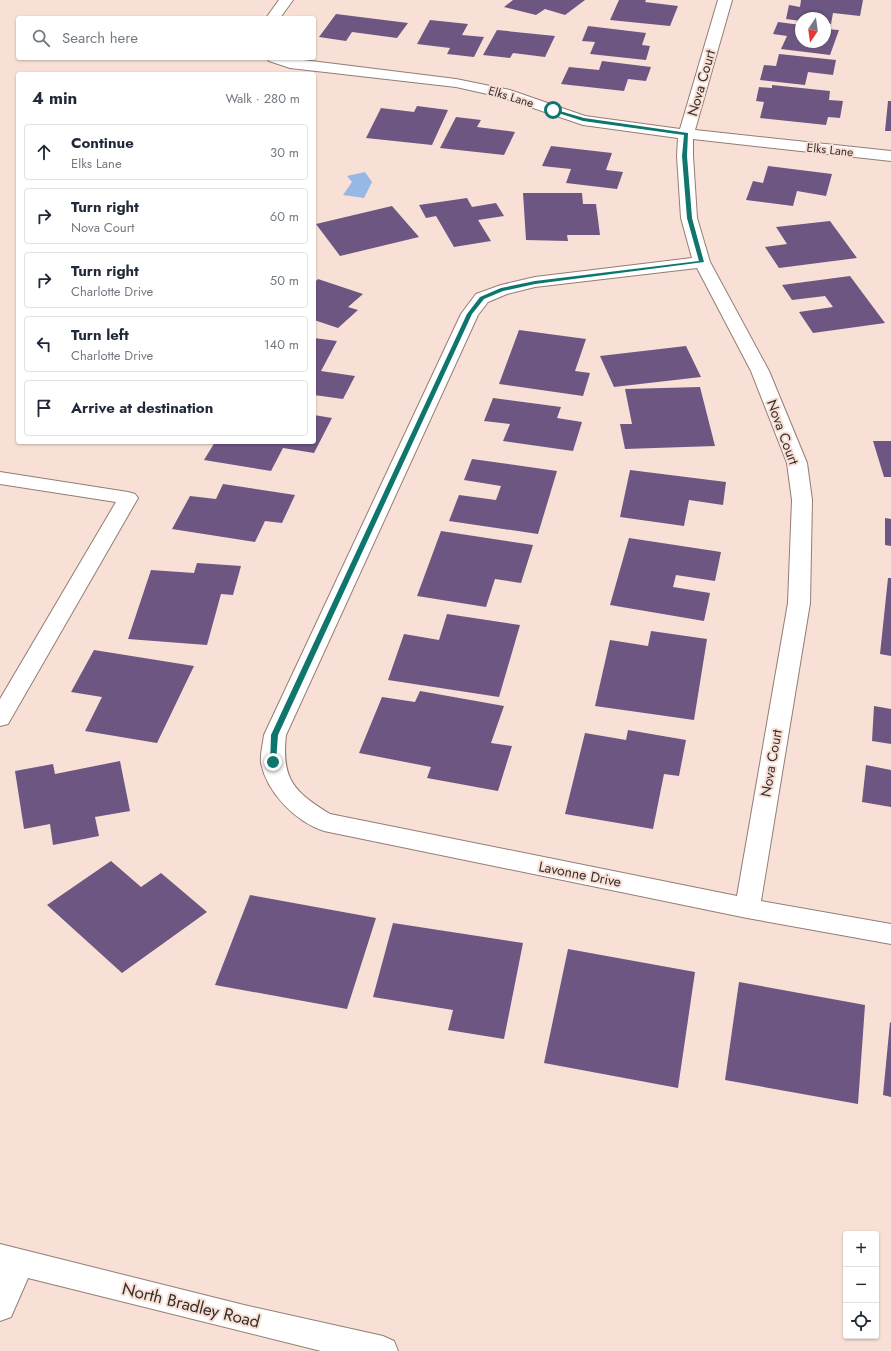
<!DOCTYPE html>
<html lang="en">
<head>
<meta charset="utf-8">
<style>
  :root { --surface:#fff; --page:#f6f6f7; --text:#1f2937; --muted:#747a83; --line:#e0e1e3 }
  body { margin:0; font-family:Jost,sans-serif; background:var(--page); color:var(--text) }
  .controls { position:absolute; right:12px; bottom:12px; display:grid; overflow:hidden; border-radius:4px; box-shadow:0 1px 3px #0004 }
  .controls button { width:36px; height:36px; display:grid; place-items:center; padding:0; border:0; border-bottom:1px solid var(--line); background:var(--surface); color:var(--text); font:20px sans-serif }
  .compass { position:absolute; left:795px; top:12px; width:36px; height:36px; border-radius:50%; background:var(--surface); box-shadow:0 1px 3px #0004; rotate:193deg }
  .stop { position:absolute; width:12px; height:12px; margin:-9px; border:3px solid #0f766e; border-radius:50%; background:#fff }
  .stop.end { background:#0f766e; border-color:#fff; box-shadow:0 1px 4px #0008 }
  .list { margin:0; padding:0; list-style:none }
  h2 { display:flex; justify-content:space-between; align-items:center; height:52px; margin:0; padding:0 16px; font-size:17px }
  h2 small { font-size:13px; font-weight:400; color:var(--muted) }
  .list li { display:grid; grid-template-columns:26px 1fr auto; gap:12px; align-items:center; box-sizing:border-box; height:56px; margin:0 8px 8px; padding:0 8px; border:1px solid var(--line); border-radius:4px }
  .list b { display:block; font-size:15px; white-space:nowrap }
  .list p { margin:0; font-size:13px; white-space:nowrap; color:var(--muted) }
  .list em { font-size:13px; font-style:normal; color:var(--muted) }
  .icon { flex:none; width:22px; height:22px; fill:none; stroke:currentColor; stroke-width:2; stroke-linecap:round; stroke-linejoin:round }
  .map { position:relative; flex:none; width:891px; height:1351px; overflow:hidden }
  .search { position:absolute; background:var(--surface); box-shadow:0 1px 3px #0004; left:16px; top:16px; width:300px; height:44px; display:flex; align-items:center; gap:10px; box-sizing:border-box; padding:0 14px; border-radius:4px; color:var(--muted); font-size:15px }
  .panel { position:absolute; background:var(--surface); box-shadow:0 1px 3px #0004; left:16px; top:72px; width:300px; height:372px; border-radius:4px }
  .map>svg:first-child { display:block }
</style>
</head>
<body>
<div class="map">
<svg width="891" height="1351" viewBox="0 0 891 1351">
  <rect width="100%" height="100%" fill="#f8e0d6"/>
  <!-- water -->
  <path fill="#98b8e4" d="M365,172L372,182L364,198L343,195L352,182L347,176Z"/>
  <!-- building -->
  <path fill="#6d5682" d="M513,0H585L565,15L545,9L536,15L504,7Z
    M619,0H646L645,2L678,6L670,26L610,20Z
    M801,0H863L860,16L833,13L831,24L825,23V18H801V21L786,19L789,5L800,7Z
    M336,14L408,23L397,38L352,32L346,41L319,37Z
    M430,20L468,24L462,35L484,37L474,57L447,54L450,48L417,44Z
    M778,22L801,25V42H825V29L839,30L830,55L781,49L787,36L773,34Z
    M588,26L646,33L642,45L650,46L646,60L590,54L595,42L582,41Z
    M497,30L555,36L545,57L513,53L510,58L483,55Z
    M779,54L836,60L833,75L808,72L805,85L760,80L764,65L776,66Z
    M602,61L651,67L646,81L628,79L624,91L561,84L569,67L599,70Z
    M772,85L830,91L829,100L843,101L840,118L828,117L826,125L760,118L764,102L756,101L759,87L772,88Z
    M888,101H891V131H885Z
    M417,106L448,110L432,145L366,138L381,108L414,112Z
    M456,117L481,120L477,127L515,132L504,155L440,148Z
    M551,146L612,153L606,170L623,172L617,189L566,183L571,169L542,166Z
    M768,166L832,174L826,196L797,191L793,206L746,200L753,181L763,183Z
    M523,193H582L583,204H596L600,235H567L568,241L526,240Z
    M467,198L472,207L496,203L504,216L478,220L491,241L454,247L436,216L426,218L419,205Z
    M392,206L419,237L340,256L316,224Z
    M830,221L857,258L779,268L765,247L787,244L776,227Z
    M850,276L885,323L813,333L799,312L833,307L825,296L792,300L782,285Z
    M318,279L363,294L348,307L358,310L338,328L314,320V283Z
    M519,330L586,339L575,371L590,373L583,396L499,384Z
    M314,338L337,341L321,371L355,376L343,399L314,395Z
    M686,346L701,377L614,387L600,356Z
    M700,387L715,446L625,449L620,424H632L625,389Z
    M493,398L561,407L557,418L582,422L573,451L503,441L510,424L484,421Z
    M314,415L332,418L314,453L283,448L271,471L204,460L215,442H314Z
    M873,441H891V477H884Z
    M472,459L557,471L538,534L449,521L459,495L496,500L501,486L464,480Z
    M630,470L726,482L723,505L689,500L684,526L620,517Z
    M223,484L295,495L282,523L265,521L255,542L172,529L190,496L216,499Z
    M885,518L891,519V546L885,545Z
    M441,531L533,545L521,583L495,579L486,607L417,596Z
    M629,538L721,552L715,581L676,575L673,587L710,593L704,621L610,605Z
    M197,563L241,566L233,595L221,594L207,645L128,639L151,570L194,573Z
    M888,578H891V656L880,654Z
    M447,614L520,625L499,697L388,680L404,634L439,640Z
    M651,631L707,639L694,720L595,706L610,640L648,646Z
    M94,650L194,666L157,743L85,731L102,697L71,692Z
    M420,691L504,706L491,743L512,746L498,791L427,778L431,767L359,753L382,697L415,702Z
    M874,706L891,709V744L872,741Z
    M628,730L686,740L679,776L664,774L653,829L565,814L585,733L626,740Z
    M120,761L130,811L95,817L99,836L53,845L50,824L24,829L15,771L53,764L55,774Z
    M866,765L891,770V807L862,802Z
    M111,861L141,887L161,873L207,912L122,973L47,905Z
    M250,895L376,918L347,1009L215,985Z
    M393,923L523,943L504,1039L448,1030L453,1010L373,997Z
    M568,949L695,972L678,1088L544,1063Z
    M739,982L865,1005L858,1104L725,1080Z
    M890,1022L891,1023V1097L883,1095Z"/>
  <g fill="none" stroke-linecap="round" stroke-linejoin="round">
    <defs>
      <path id="minor" d="M279,0H293L280,18H266Z
        M718,0H732L695,130L891,151V161L693,139V156L697,218L710,262L769,371L807,463L812,500L810,603L761,901L891,924V944L747,918L324,831C296,822 267,793 261,763C260,754 263,744 264,735L461,314L476,294L501,285L535,277L692,258L681,218L677,156L678,138L583,125L501,97L456,87L290,68L269,61L267,58H287L456,79L510,90L585,116L680,129ZM697,268L751,371L787,463L792,500L788,603L737,896L330,814C294,792 281,779 286,735L478,315L488,302L507,294L535,287Z
        M0,472L128,492L135,494L138,498L8,724L0,726V699L116,502L0,484Z
        M0,1244L244,1305L383,1336L394,1341L398,1351H321L28,1278L11,1317L0,1321Z"/>
    </defs>
    <!-- minor casing -->
    <use href="#minor" stroke="#937d74" stroke-width="2"/>
    <!-- minor -->
    <use href="#minor" fill="#fff" fill-rule="evenodd"/>
  </g>
  <!-- route -->
  <path fill="#0f766e" d="M553,109L584,118L688,133L687,156L692,218L704,262L535,284L503,291L484,299L472,314L278,735L276,762L270,764L271,735L467,314L480,297L501,288L535,281L699,261L687,218L682,156L684,135L583,121L552,111Z"/>
  <g text-anchor="middle" dominant-baseline="central" stroke-width="4" stroke-linejoin="round" paint-order="stroke">
    <!-- far-street labels -->
    <g font-size="12" fill="#372e2a" stroke="#f8e0d6">
      <text transform="translate(511 97) rotate(17)">Elks Lane</text>
      <text transform="translate(830 150) rotate(6)">Elks Lane</text>
    </g>
    <!-- street labels -->
    <g font-size="14" fill="#372e2a" stroke="#f8e0d6">
      <text transform="translate(701 83) rotate(-74)">Nova Court</text>
      <text transform="translate(783 432) rotate(70)">Nova Court</text>
      <text transform="translate(771 763) rotate(-80)">Nova Court</text>
      <text transform="translate(580 874) rotate(11)">Lavonne Drive</text>
    </g>
    <!-- near-street labels -->
    <g font-size="17" fill="#372e2a" stroke="#f8e0d6">
      <text transform="translate(191 1305) rotate(14)">North Bradley Road</text>
    </g>
  </g>
</svg>
<div class="controls">
<button>+</button>
<button>−</button>
<button><svg class="icon" aria-label="locate" viewBox="0 0 24 24"><circle cx="12" cy="12" r="6"/><path d="M12 2v4M12 18v4M2 12h4M18 12h4"/></svg></button>
</div>
<svg class="compass" viewBox="-18 -18 36 36"><path d="M0-13l5 13h-10z" fill="#e53935"/><path d="M0 13l5-13h-10z" fill="#747a83"/></svg>
<div class="stop" style="left:553px;top:110px"></div>
<div class="stop end" style="left:273px;top:762px"></div>
<div class="search"><svg class="icon" aria-label="search" viewBox="0 0 24 24"><circle cx="10" cy="10" r="6"/><path d="M15 15l6 6"/></svg>Search here</div>
<section class="panel">
<h2>4 min<small>Walk · 280 m</small></h2>
<ul class="list">
<li><svg class="icon" aria-label="ahead" viewBox="0 0 24 24"><path d="M12 20V5M6 11l6-6 6 6"/></svg><div><b>Continue</b><p>Elks Lane</p></div><em>30 m</em></li>
<li><svg class="icon" aria-label="right" viewBox="0 0 24 24"><path d="M7 20v-9h11M14 6l5 5-5 5"/></svg><div><b>Turn right</b><p>Nova Court</p></div><em>60 m</em></li>
<li><svg class="icon" aria-label="right" viewBox="0 0 24 24"><path d="M7 20v-9h11M14 6l5 5-5 5"/></svg><div><b>Turn right</b><p>Charlotte Drive</p></div><em>50 m</em></li>
<li><svg class="icon" aria-label="left" viewBox="0 0 24 24"><path d="M17 20v-9H6M10 6l-5 5 5 5"/></svg><div><b>Turn left</b><p>Charlotte Drive</p></div><em>140 m</em></li>
<li><svg class="icon" aria-label="arrive" viewBox="0 0 24 24"><path d="M6 21V4h12l-3 4 3 4H6"/></svg><div><b>Arrive at destination</b></div></li>
</ul>
</section>
</div>
</body>
</html>
